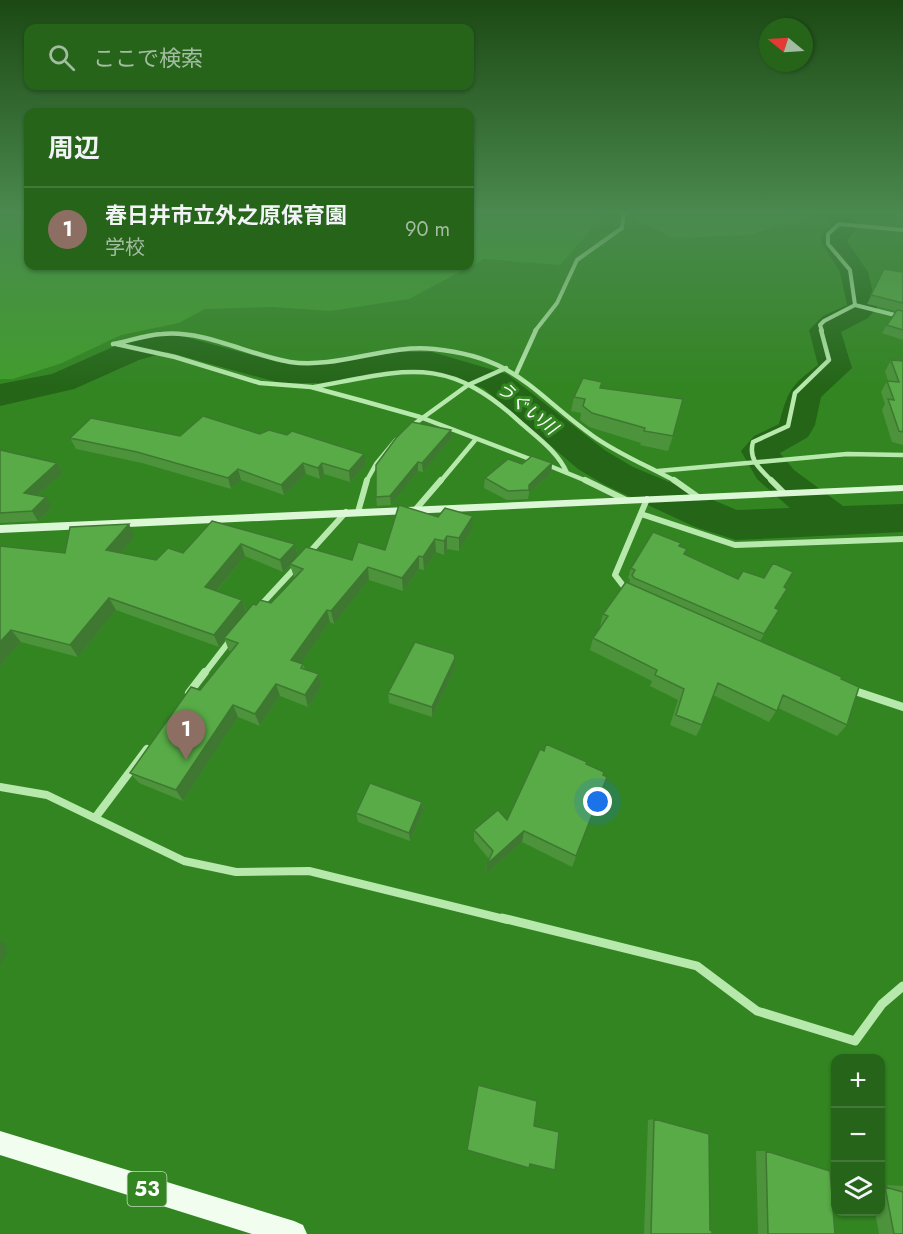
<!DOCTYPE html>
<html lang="ja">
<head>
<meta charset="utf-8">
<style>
  :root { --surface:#26641a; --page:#2e6a23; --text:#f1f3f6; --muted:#a4bda2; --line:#427839; --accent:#90b9f0 }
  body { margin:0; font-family:Jost,"Noto Sans JP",sans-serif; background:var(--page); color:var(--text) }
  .controls { position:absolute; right:18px; bottom:18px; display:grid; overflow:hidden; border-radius:12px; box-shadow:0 2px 4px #0004 }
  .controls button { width:54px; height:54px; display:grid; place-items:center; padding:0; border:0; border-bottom:2px solid var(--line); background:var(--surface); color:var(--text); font:30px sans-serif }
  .compass { position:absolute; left:759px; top:18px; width:54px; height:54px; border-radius:50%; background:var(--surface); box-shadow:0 2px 4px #0004; rotate:288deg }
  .you { position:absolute; left:598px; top:802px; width:21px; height:21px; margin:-15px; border:4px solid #fff; border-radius:50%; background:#1a73e8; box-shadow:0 0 0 9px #1a73e833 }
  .badge { display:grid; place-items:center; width:39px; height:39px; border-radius:50%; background:var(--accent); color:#fff; font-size:20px; font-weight:700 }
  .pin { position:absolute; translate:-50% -50px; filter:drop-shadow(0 2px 3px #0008) }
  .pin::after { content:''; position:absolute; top:32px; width:21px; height:18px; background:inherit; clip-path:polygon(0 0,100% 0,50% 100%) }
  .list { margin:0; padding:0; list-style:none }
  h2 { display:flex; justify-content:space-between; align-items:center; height:78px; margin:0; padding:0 24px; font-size:26px }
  h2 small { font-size:20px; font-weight:400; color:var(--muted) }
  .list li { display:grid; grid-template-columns:39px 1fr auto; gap:18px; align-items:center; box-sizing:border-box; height:84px; padding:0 24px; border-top:2px solid var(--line) }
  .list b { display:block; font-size:22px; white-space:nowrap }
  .list p { margin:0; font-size:20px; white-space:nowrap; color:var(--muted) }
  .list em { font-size:20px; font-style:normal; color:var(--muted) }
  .icon { flex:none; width:33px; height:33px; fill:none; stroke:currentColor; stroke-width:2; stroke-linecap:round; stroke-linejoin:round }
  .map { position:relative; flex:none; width:903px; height:1234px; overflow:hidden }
  .search { position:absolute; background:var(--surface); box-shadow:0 2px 4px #0004; left:24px; top:24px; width:450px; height:66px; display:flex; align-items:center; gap:15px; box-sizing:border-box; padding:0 21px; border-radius:12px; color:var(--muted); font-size:22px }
  .panel { position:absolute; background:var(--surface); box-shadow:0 2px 4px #0004; left:24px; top:108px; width:450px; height:162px; border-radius:12px }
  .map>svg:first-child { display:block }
</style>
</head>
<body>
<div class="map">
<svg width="903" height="1234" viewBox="0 0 903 1234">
  <rect width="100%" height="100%" fill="#338522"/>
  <!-- green -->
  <path fill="#419d2d" d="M0,213H28V266H470V213H606L560,265L484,259L409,299L330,311L273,307L205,309L179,323L121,335L62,363L13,379H0Z
    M619,213H828L747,235L674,238Z"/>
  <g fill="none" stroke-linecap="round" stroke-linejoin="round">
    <!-- river -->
    <path fill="#246518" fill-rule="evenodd" d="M823,213H848L858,226L847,241L868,272L877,308L868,318L841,332L852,368L821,397L815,425L808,437L780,453L794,470L843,506L903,504V532L736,540L695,527L605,485L578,469L483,388L430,372H392L329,383H280L167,352L139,360L74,389L0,406V384L52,374L115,346L167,332L281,363H329L392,352H432L507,374L606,451L633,467L737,510L790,508L757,479L741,451L754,436L779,424C788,391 790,386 818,365L809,330L823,316L847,305L840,272L821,242V236L831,225Z"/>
    <!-- street-far4 -->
    <path stroke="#b7e9ac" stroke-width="4" d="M855,305L903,317
      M535,331L557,303L577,260L622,228L624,213
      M822,331L820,325L824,321L855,305L850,270L828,244V234L839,224L903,230"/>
    <!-- street-far3 -->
    <path stroke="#b7e9ac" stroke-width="4.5" d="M113,344C129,341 146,335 162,334C205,330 248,355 290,362C338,369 386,344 434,349C516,357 533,393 593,436C618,454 650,467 677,482
      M116,344L175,357L260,383L311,387L363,401L420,417L535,461
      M516,374L536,330
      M314,387C406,370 446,353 521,423C538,438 558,452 567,473
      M410,427L468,385L506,368
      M545,464L589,482
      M658,471L847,454L903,455
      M366,482L376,464L396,440
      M440,482L476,439
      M773,482C760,469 748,460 753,442L788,426L795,393L829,360L821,330"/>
    <!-- street-far2 -->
    <path stroke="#b7e9ac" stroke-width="6" d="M585,480L626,500
      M674,480L698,497
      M771,480L784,493
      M416,509L441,480
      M358,512L367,480
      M641,514L735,545L903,539
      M308,554L346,512
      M628,592L615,575L647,499
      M259,607L297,566
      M204,674L231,639"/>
    <!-- street-far1 -->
    <path stroke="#b7e9ac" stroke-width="8" d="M852,690L903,707
      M189,693L205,672
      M0,787L47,795L184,861L236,872L309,871L508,920
      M95,818L147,749"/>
    <!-- street -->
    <path stroke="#b7e9ac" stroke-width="9" d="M502,918L697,966L757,1011L855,1041L882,1004L903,986"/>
    <!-- secondary -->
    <path fill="#dcf7d6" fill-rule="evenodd" d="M903,485V491L0,533V525Z"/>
    <!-- primary -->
    <path fill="#f1feef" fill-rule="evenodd" d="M0,1131L294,1221L303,1225L307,1234H252L0,1155Z"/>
  </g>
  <!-- wall -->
  <path fill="#4c933c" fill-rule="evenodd" d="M896,213H903V226L896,225Z
    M884,269L903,272V340L882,333L887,325L896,311L867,304Z
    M891,360L903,361V445L892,442L882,410L885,404L881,392L887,381H888L885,371Z
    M601,389L673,436L668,451L640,445L641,443L589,427L580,420L581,413L571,411L574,397Z
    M260,434L366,465L350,482L324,474L320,479L306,474L284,495L241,480L231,489L142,463L76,449L70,438Z
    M451,439L423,472L418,471L391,505L377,506L376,497V465Z
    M0,450L57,463L63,473L38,495L52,507L38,521L0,523Z
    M552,463L551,473L529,493L528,499L507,500L484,488L485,478L522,464Z
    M212,521L295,544L298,556L352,560L385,550L472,529L459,551L447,549L444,555L436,552L424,570L419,569L403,591L369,580L334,624L330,622L301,663L303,664L305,669L319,674L322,686L308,707L280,696L260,726L238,717L183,801L139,783L130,773L200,690L231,651H229L225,640L219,647L116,610L78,657L21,642L0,666V546L65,553L135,537L121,553L156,560L183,553ZM245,556L283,572L290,565L294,577H295L271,603L256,605L246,611L242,600L217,591Z
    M679,546L687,549L685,554L738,579L784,587L775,608L779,610L760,641L841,679L847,725L837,736L778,708L769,722L713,695L702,725L696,736L670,725L678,700L650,686L652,681L590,650L593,638L601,626H600L603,614L629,584L630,579L628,578L631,568Z
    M455,668L432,717L389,703L388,693Z
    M544,751L586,764L607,777L572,867L522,842L486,874L487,864L489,859L474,841V830L507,820Z
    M422,802L423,811L410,841L358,822L356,813Z
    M654,1119L710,1230L712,1234H644L648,1120Z
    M756,1151H766L835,1234H758Z
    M887,1185L903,1186V1234H879L875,1212H880V1186L888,1187Z"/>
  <!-- shaded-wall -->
  <path fill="#3e7831" d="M451,430V439L423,472L422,463Z
    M364,454L366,465L350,482L349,471Z
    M418,462V471L391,505L390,496Z
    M57,463L63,473L30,502L24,493Z
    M303,463L306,474L284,495L281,485Z
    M322,463L324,474L320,479L318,468Z
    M552,463L551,473L529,493V485Z
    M238,469L241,480L231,489L228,478Z
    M46,497L52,507L38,521L32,511Z
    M473,516L472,529L459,551V538Z
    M129,524L135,537L113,562L106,550Z
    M447,536V549L444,555V541Z
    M435,539L436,552L424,570L423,557Z
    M241,544L245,556L210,599L205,587Z
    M295,544L298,557L283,572L280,560Z
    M419,556V569L403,591L402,578Z
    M368,567L369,580L334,624L331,611Z
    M109,598L116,610L78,657L70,645Z
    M242,600L246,612L224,638L225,640L219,647L214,635Z
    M327,610L330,622L295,672L291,660Z
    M11,630L21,642L0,666V642Z
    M455,658V668L432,717V707Z
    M319,674L322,686L308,707L305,695Z
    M276,684L280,696L260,726L255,714Z
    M233,705L238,717L183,801L176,790Z
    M422,802L423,811L410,841L409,833Z
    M524,831L522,842L486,874L487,864Z
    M0,941L7,945L5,950L8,951L0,964Z"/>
  <!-- building -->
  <path fill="#58ab46" stroke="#3e7831" stroke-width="1.5" d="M884,269L903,272V303L871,295Z
    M897,310L903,311V330L887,325Z
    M891,360L903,361V432L899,431L888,399L894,400L887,381L899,382Z
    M583,378L602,382L600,388L683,399L673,436L644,431L645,428L592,413L583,406L585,399L574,397Z
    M203,416L260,434L269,430L287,435L292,431L364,454L349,471L322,463L318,468L303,463L281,485L238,469L228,478L137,452L70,438L91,418L180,436Z
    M412,422L451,430L422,463L418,462L390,496L376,497V465L396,438Z
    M0,450L57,463L24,493L46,497L32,511L0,513Z
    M532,456L552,463L529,485V490L508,491L485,478L508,459L522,464Z
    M399,505L438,517L445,508L473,516L459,538L447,536L444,541L435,539L423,557L419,556L402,578L368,567L331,611L327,610L291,660L303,664L301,668L319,674L305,695L276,684L255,714L233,705L176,790L130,773L191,687L200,690L238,643L224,638L253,604L256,605L260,600L271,603L303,569L290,564L306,547L352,560L358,542L385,550Z
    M212,521L295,544L280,560L241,544L205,587L242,600L214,635L109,598L70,645L11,630L0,642V546L65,553L70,527L129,524L106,550L156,560L168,548L183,553Z
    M653,532L681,543L679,546L687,549L684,554L738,579L743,571L764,578L773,563L793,572L784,587L787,589L775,608L779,610L764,634L634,578L632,575L635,570L631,568Z
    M626,582L842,677L841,679L859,687L847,725L783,695L777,711L718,683L702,725L676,715L684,689L655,675L657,670L593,638L608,616L603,614Z
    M415,642L454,654L455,658L432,707L388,693Z
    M546,744L587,762L586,764L604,772L603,775L607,777L576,856L524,831L487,864L493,851L474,830L498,810L507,820L540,749L544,751Z
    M370,783L422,802L409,833L356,813Z
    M478,1085L537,1101L534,1126L559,1132L555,1170L530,1164L529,1168L467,1150Z
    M654,1119L709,1134L710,1230L712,1231V1234H651Z
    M766,1151L830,1171L835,1234H768Z
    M885,1187L903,1192V1234H894Z"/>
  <!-- sky -->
  <linearGradient id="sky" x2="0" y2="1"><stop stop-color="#1c4913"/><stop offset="0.55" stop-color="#4a894f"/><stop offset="1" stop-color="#4a894f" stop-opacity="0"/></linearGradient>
  <rect width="903" height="386" fill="url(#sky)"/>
  <g text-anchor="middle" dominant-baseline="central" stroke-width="6" stroke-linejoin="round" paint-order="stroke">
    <!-- far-water labels -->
    <g font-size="18" font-style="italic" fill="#f9fef8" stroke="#338522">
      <text transform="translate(527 408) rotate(39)">うぐい川</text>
    </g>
    <!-- shield labels -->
    <rect fill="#338522" stroke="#c2dabd" stroke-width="1.5" x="127.5" y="1172" width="39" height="34" rx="4.5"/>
    <g font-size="20" font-weight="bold" fill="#fff">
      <text x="147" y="1189">53</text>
    </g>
  </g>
</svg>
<div class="controls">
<button>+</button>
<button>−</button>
<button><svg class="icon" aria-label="layers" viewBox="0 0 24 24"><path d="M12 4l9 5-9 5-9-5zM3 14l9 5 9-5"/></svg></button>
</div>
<svg class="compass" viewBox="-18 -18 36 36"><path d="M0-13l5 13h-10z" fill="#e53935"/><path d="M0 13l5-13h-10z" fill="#a4bda2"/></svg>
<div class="you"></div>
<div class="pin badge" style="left:186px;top:760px;background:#8d6e63">1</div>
<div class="search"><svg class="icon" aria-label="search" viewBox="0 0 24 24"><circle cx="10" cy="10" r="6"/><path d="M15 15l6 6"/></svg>ここで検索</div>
<section class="panel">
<h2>周辺<small></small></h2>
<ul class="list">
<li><span class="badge" style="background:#8d6e63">1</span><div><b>春日井市立外之原保育園</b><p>学校</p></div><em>90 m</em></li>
</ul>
</section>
</div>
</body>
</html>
